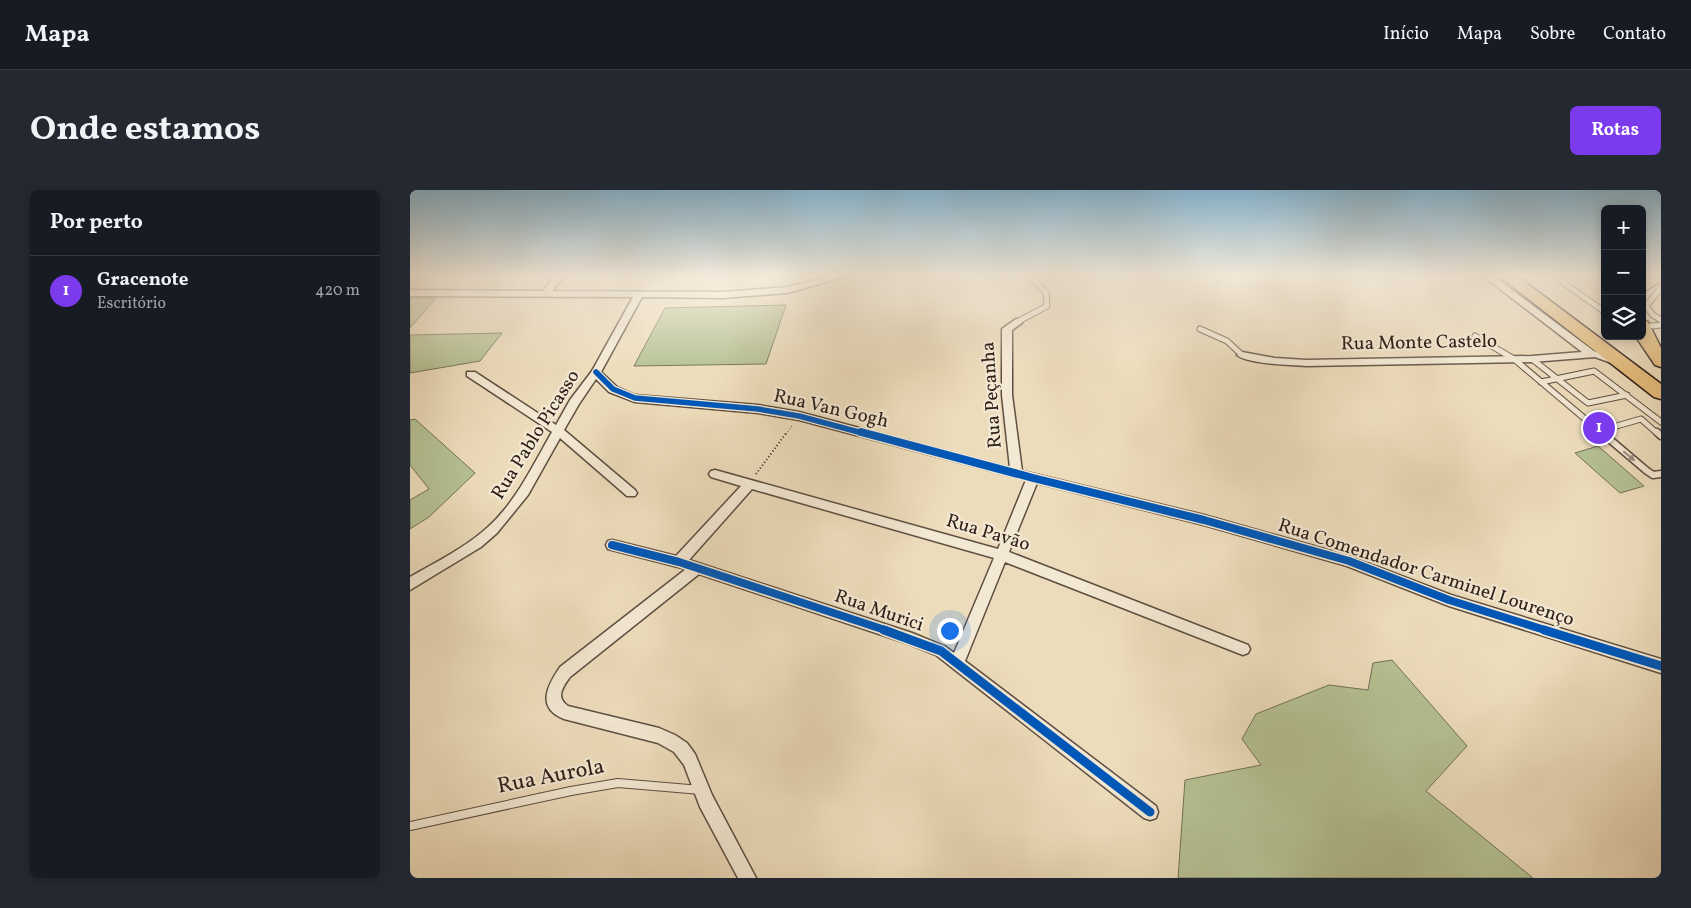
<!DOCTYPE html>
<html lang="pt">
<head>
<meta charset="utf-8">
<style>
  :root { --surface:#171b24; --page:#242831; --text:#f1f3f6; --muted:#9ea1a6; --line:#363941; --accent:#7c3aed }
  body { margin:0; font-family:Vollkorn,serif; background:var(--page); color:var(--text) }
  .controls { position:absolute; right:15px; top:15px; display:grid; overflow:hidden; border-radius:8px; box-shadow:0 2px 12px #0003 }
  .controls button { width:45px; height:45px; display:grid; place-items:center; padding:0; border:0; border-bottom:1px solid var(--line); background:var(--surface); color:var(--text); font:25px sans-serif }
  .you { position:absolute; left:539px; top:440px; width:18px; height:18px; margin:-12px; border:4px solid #fff; border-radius:50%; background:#1a73e8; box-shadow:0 0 0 8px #1a73e833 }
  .badge { display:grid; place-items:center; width:32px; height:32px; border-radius:50%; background:var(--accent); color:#fff; font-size:16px; font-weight:700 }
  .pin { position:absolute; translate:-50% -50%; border:2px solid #fff; box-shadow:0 1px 5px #0006 }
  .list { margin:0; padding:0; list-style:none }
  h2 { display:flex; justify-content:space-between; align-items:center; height:65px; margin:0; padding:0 20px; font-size:21px }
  h2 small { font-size:16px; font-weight:400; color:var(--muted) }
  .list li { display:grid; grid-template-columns:32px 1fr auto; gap:15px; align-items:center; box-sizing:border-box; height:70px; padding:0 20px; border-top:1px solid var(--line) }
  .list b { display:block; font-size:19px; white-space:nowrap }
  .list p { margin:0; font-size:16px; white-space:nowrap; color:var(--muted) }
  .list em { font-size:16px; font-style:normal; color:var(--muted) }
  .icon { flex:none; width:28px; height:28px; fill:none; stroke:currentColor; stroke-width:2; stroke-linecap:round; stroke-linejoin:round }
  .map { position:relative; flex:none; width:1251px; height:688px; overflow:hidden; border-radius:8px }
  header { display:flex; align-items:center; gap:30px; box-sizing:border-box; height:70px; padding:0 25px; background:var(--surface); border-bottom:1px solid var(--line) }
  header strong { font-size:24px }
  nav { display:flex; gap:28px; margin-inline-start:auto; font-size:18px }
  .intro { display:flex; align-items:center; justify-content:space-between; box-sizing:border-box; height:120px; padding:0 30px }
  h1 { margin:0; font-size:35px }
  .button { padding:12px 22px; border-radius:8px; background:var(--accent); color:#fff; font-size:18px; font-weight:700 }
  main { display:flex; gap:30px; padding:0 30px }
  aside { flex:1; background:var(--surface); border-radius:8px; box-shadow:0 2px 12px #0003 }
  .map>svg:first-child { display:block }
</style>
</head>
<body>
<header>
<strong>Mapa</strong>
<nav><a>Início</a><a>Mapa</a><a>Sobre</a><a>Contato</a></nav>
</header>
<div class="intro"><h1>Onde estamos</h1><a class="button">Rotas</a></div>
<main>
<aside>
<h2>Por perto<small></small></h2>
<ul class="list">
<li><span class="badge">1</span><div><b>Gracenote</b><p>Escritório</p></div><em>420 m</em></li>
</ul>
</aside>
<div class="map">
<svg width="1251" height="688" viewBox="0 0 1251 688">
  <rect width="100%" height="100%" fill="#eddcbb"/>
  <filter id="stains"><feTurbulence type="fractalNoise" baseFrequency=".004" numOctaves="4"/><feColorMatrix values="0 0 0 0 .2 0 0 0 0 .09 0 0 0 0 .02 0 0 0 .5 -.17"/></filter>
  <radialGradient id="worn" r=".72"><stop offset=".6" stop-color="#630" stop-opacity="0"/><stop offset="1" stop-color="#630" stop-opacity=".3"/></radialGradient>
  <!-- green -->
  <path fill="#b5c193" stroke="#727056" d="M0,108H26L0,138Z
    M376,115L356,174L224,176L255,118Z
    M92,143L70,171L0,183V145Z
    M5,229L65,283L19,327L0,339V310L19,299L0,275V230Z
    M1188,256L1234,296L1210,303L1165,263Z
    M982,470L1057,556L1016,601L1123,688H768L775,590L851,575L832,549L846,524L919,495L958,500L963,473Z"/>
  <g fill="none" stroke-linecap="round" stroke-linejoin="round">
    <defs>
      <path id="service-far2" d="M1144,86L1195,122
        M1251,98L1236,116L1243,125L1251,130
        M609,131L637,116L636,103L621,86
        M1233,137L1251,135
        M790,139L817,151L832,165
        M1065,146L1104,169L1193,244
        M1122,169L1178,213L1217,205
        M1131,192L1184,181L1251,232
        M1189,241L1231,229L1248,244"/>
      <path id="service-far1" d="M1191,242L1237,281L1243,285L1251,284
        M1247,242L1251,246"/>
      <path id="service" d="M0,636L161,601L208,593L291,600"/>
      <path id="minor" d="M145,86H154L142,101L313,102L378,97L423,86H438L378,103L313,108L232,107L191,182L207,197L225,205L348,215L389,222L600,278L592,205V139L606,129H612V133L602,140V205L612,281L794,325L939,366L1041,405L1251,469V483L1039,416L937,376L794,335L627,293L599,362L838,455L840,459L838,463L833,465L595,372L555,471L746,616L748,622L746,628L740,630L734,628L526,465L499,454L289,384L160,487C153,497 145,507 158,516L249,538L265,545L277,553L285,564L302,605L346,688H328L290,617L274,575L264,562L248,553L154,529C126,518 137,496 150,477L276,379L198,359L196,355L198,351L202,350L266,366L331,296L301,287L299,284L301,281L305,280L588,359L616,290L389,230L348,223L225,212L199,202L186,189L169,214L154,240L225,300L227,303L225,306H217L150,248L118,305L87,343L71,357L0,400V387C26,372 55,358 78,337C106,312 123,275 142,242L57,186V182H65L146,235L160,210L182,181L223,107L0,106V100L133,101ZM342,299L584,368L544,463L536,457L502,443L279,370Z
        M1073,86H1083L1184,161L1211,170L1212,172L1207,175L1185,167L1122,172L896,176C881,175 837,174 827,165L832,162L865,168L896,170L1122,166L1172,162Z"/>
      <path id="motorway" d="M1089,86H1107L1251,194V209L1244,207Z
        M1236,86H1251V91C1244,94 1239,100 1232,102V88Z
        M1232,131L1238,132L1251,158V177L1245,175L1228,150L1227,146H1232Z"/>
    </defs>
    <!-- service-far2 casing -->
    <use href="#service-far2" stroke="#5e4f42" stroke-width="7"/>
    <!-- service-far1 casing -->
    <use href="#service-far1" stroke="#5e4f42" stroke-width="9"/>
    <!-- service casing -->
    <use href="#service" stroke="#5e4f42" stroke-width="10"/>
    <!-- minor casing -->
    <use href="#minor" stroke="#5e4f42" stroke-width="3"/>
    <!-- motorway casing -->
    <use href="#motorway" stroke="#2f201a" stroke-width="3"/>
    <!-- path-far1 -->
    <path stroke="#2f201a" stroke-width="1" stroke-dasharray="1 2" stroke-linecap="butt" d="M376,244L382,236"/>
    <!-- path -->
    <path stroke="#2f201a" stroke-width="2" stroke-dasharray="1 2.5" stroke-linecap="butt" d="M346,284L377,242"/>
    <!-- service-far2 -->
    <use href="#service-far2" stroke="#f3e8d3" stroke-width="5"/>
    <!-- service-far1 -->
    <use href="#service-far1" stroke="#f3e8d3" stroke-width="6"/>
    <!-- service -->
    <use href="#service" stroke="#f3e8d3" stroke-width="8"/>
    <!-- minor -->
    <use href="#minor" fill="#f3e8d3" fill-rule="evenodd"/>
    <!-- motorway -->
    <use href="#motorway" fill="#e6be7e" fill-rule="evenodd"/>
    <defs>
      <path id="cycleway-far2" d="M186,182L203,199L225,208L348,219L389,226L456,244"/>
      <path id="cycleway-far1" d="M451,242L623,288L794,330L939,371L1039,410L1138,441
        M202,355L269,372L478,441"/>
      <path id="cycleway" d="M474,440L531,461L740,622
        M1134,440L1251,476"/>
    </defs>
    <!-- cycleway-far2 casing -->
    <use href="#cycleway-far2" stroke="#f3e8d3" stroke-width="8"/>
    <!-- cycleway-far1 casing -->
    <use href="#cycleway-far1" stroke="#f3e8d3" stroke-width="11"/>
    <!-- cycleway casing -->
    <use href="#cycleway" stroke="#f3e8d3" stroke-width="12"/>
    <!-- cycleway-far2 -->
    <use href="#cycleway-far2" stroke="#0057b8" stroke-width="5.5"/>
    <!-- cycleway-far1 -->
    <use href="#cycleway-far1" stroke="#0057b8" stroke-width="8"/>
    <!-- cycleway -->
    <use href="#cycleway" stroke="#0057b8" stroke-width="9"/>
  </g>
  <!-- one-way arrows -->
  <defs><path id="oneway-solid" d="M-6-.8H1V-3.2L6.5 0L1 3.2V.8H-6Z" transform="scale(1.25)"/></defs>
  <use fill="#9b8e80" href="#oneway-solid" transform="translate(1219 266) rotate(40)"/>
  <!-- sky -->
  <linearGradient id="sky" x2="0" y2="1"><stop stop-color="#88b7d3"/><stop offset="0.47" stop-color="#f7efe0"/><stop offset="1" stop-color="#f7efe0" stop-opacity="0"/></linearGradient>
  <rect width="1251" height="182" fill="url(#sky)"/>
  <g text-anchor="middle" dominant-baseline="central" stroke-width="4.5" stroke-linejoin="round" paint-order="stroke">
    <!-- street labels -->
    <g font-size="19" fill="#2f201a" stroke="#f3e8d3">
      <text transform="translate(1009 153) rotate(-1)">Rua Monte Castelo</text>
      <text transform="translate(582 205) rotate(-94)">Rua Peçanha</text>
      <text transform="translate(421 219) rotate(13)">Rua Van Gogh</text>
      <text transform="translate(126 245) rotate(-58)">Rua Pablo Picasso</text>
      <text transform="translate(578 343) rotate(17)">Rua Pavão</text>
      <text transform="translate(1016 383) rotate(18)">Rua Comendador Carminel Lourenço</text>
      <text transform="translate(469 421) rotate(19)">Rua Murici</text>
    </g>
    <!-- near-street labels -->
    <g font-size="22" fill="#2f201a" stroke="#f3e8d3">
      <text transform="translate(141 587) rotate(-11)">Rua Aurola</text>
    </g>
  </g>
  <rect width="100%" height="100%" filter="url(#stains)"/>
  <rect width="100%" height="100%" fill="url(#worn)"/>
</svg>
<div class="controls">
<button>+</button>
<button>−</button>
<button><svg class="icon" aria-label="layers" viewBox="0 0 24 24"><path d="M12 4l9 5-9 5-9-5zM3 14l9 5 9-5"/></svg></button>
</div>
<div class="you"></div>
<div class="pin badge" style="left:1189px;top:238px">1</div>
</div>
</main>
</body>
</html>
